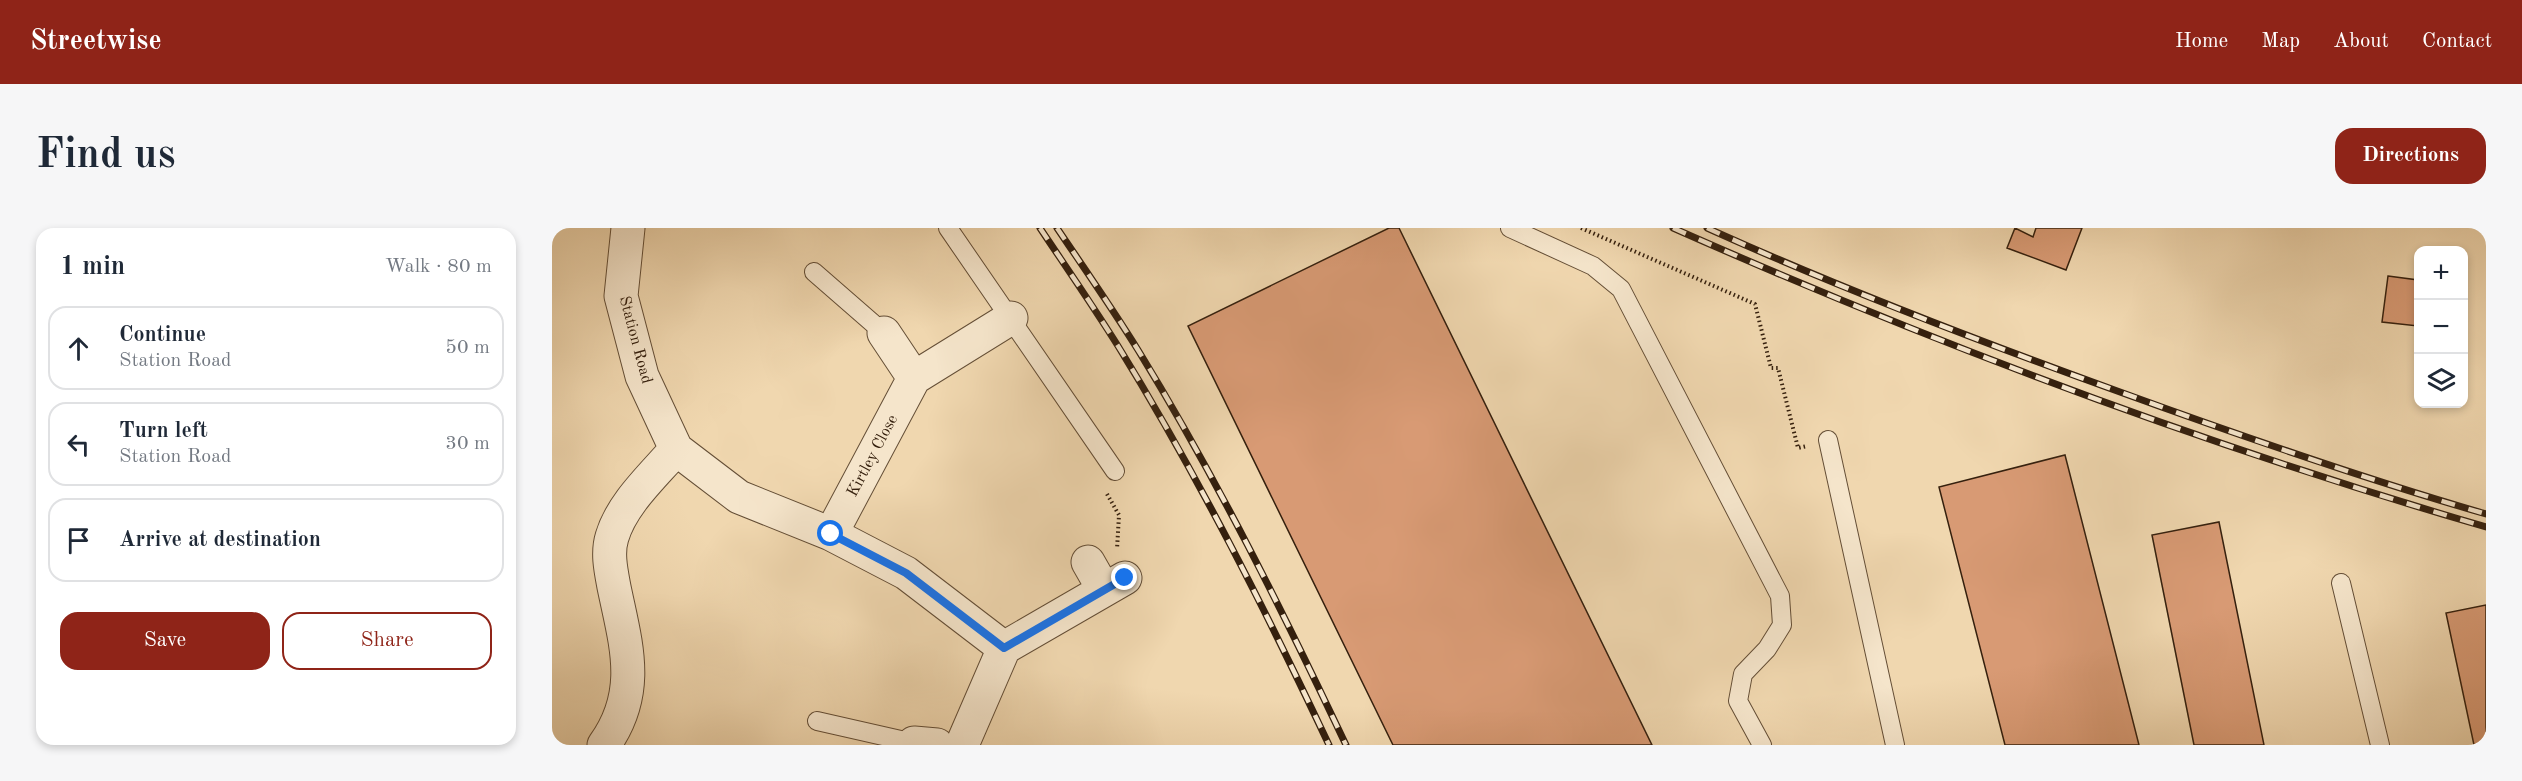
<!DOCTYPE html>
<html lang="en">
<head>
<meta charset="utf-8">
<style>
  :root { --surface:#fff; --page:#f6f6f7; --text:#1f2937; --muted:#747a83; --line:#e0e1e3; --accent:#8f2418 }
  body { margin:0; font-family:"Old Standard TT",serif; background:var(--page); color:var(--text) }
  .controls { position:absolute; right:18px; top:18px; display:grid; overflow:hidden; border-radius:12px; box-shadow:0 3px 9px #0003 }
  .controls button { width:54px; height:54px; display:grid; place-items:center; padding:0; border:0; border-bottom:2px solid var(--line); background:var(--surface); color:var(--text); font:30px sans-serif }
  .stop { position:absolute; width:18px; height:18px; margin:-14px; border:4px solid #1a73e8; border-radius:50%; background:#fff }
  .stop.end { background:#1a73e8; border-color:#fff; box-shadow:0 2px 6px #0008 }
  .list { margin:0; padding:0; list-style:none }
  h2 { display:flex; justify-content:space-between; align-items:center; height:78px; margin:0; padding:0 24px; font-size:26px }
  h2 small { font-size:20px; font-weight:400; color:var(--muted) }
  .list li { display:grid; grid-template-columns:39px 1fr auto; gap:18px; align-items:center; box-sizing:border-box; height:84px; margin:0 12px 12px; padding:0 12px; border:2px solid var(--line); border-radius:18px }
  .list b { display:block; font-size:22px; white-space:nowrap }
  .list p { margin:0; font-size:20px; white-space:nowrap; color:var(--muted) }
  .list em { font-size:20px; font-style:normal; color:var(--muted) }
  .actions { display:flex; gap:12px; padding:18px 24px }
  .actions a { flex:1; padding:14px 0; border:2px solid var(--accent); border-radius:18px; text-align:center; font-size:21px; color:var(--accent) }
  .actions .main { background:var(--accent); color:#fff }
  .icon { flex:none; width:33px; height:33px; fill:none; stroke:currentColor; stroke-width:2; stroke-linecap:round; stroke-linejoin:round }
  .map { position:relative; flex:none; width:1934px; height:517px; overflow:hidden; border-radius:18px }
  header { display:flex; align-items:center; gap:36px; box-sizing:border-box; height:84px; padding:0 30px; background:var(--accent); color:#fff }
  header strong { font-size:28px }
  nav { display:flex; gap:33px; margin-inline-start:auto; font-size:21px }
  .intro { display:flex; align-items:center; justify-content:space-between; box-sizing:border-box; height:144px; padding:0 36px }
  h1 { margin:0; font-size:42px }
  .button { padding:15px 27px; border-radius:18px; background:var(--accent); color:#fff; font-size:21px; font-weight:700 }
  main { display:flex; gap:36px; padding:0 36px }
  aside { flex:1; background:var(--surface); border-radius:18px; box-shadow:0 3px 9px #0003 }
  .map>svg:first-child { display:block }
</style>
</head>
<body>
<header>
<strong>Streetwise</strong>
<nav><a>Home</a><a>Map</a><a>About</a><a>Contact</a></nav>
</header>
<div class="intro"><h1>Find us</h1><a class="button">Directions</a></div>
<main>
<aside>
<h2>1 min<small>Walk · 80 m</small></h2>
<ul class="list">
<li><svg class="icon" aria-label="ahead" viewBox="0 0 24 24"><path d="M12 20V5M6 11l6-6 6 6"/></svg><div><b>Continue</b><p>Station Road</p></div><em>50 m</em></li>
<li><svg class="icon" aria-label="left" viewBox="0 0 24 24"><path d="M17 20v-9H6M10 6l-5 5 5 5"/></svg><div><b>Turn left</b><p>Station Road</p></div><em>30 m</em></li>
<li><svg class="icon" aria-label="arrive" viewBox="0 0 24 24"><path d="M6 21V4h12l-3 4 3 4H6"/></svg><div><b>Arrive at destination</b></div></li>
</ul>
<div class="actions"><a class="main">Save</a><a>Share</a></div>
</aside>
<div class="map">
<svg width="1934" height="517" viewBox="0 0 1934 517">
  <rect width="100%" height="100%" fill="#f0d7af"/>
  <filter id="stains"><feTurbulence type="fractalNoise" baseFrequency=".00333" numOctaves="4"/><feColorMatrix values="0 0 0 0 .2 0 0 0 0 .09 0 0 0 0 .02 0 0 0 .5 -.17"/></filter>
  <radialGradient id="worn" r=".72"><stop offset=".6" stop-color="#630" stop-opacity="0"/><stop offset="1" stop-color="#630" stop-opacity=".3"/></radialGradient>
  <!-- building -->
  <path fill="#d89a74" stroke="#35200e" stroke-width="1.5" d="M837,0H847L1100,517H841L636,98Z
    M1463,0L1481,9L1484,0H1530L1514,42L1455,20Z
    M1836,48L1866,52V98L1830,94Z
    M1513,227L1587,517H1453L1387,259Z
    M1667,294L1712,517H1642L1600,307Z
    M1934,377V517H1922L1894,385Z"/>
  <g fill="none" stroke-linecap="round" stroke-linejoin="round">
    <defs>
      <path id="service" d="M396,0L563,243
        M958,0L1041,38L1069,61L1228,368L1230,397L1215,421L1191,446L1186,473L1210,517
        M262,44L332,105
        M1276,212L1343,517
        M1789,355L1828,517
        M265,493L362,515"/>
      <path id="minor" d="M76,0L69,68L90,148L124,221L187,269L279,306L354,345L452,420L573,350
        M332,105L362,150
        M279,306L362,150L459,90
        M536,334L552,362
        M362,515L385,517
        M52,517C90,464 74,417 62,359C59,343 55,325 60,309C70,275 102,247 124,221
        M410,517L452,420"/>
    </defs>
    <!-- service casing -->
    <use href="#service" stroke="#644e36" stroke-width="20"/>
    <!-- minor casing -->
    <use href="#minor" stroke="#644e36" stroke-width="35"/>
    <!-- path -->
    <path stroke="#35200e" stroke-width="4" stroke-dasharray="1.5 3" stroke-linecap="butt" d="M1029,0L1203,76L1219,140H1226L1246,220L1255,218
      M555,266L567,287L565,321"/>
    <!-- service -->
    <use href="#service" stroke="#f5e5cb" stroke-width="18"/>
    <!-- minor -->
    <use href="#minor" stroke="#f5e5cb" stroke-width="33"/>
    <defs>
      <path id="rail" d="M488,0C514,39 541,78 566,118C645,246 713,381 777,517
        M505,0C532,40 560,80 586,122C664,249 730,382 794,517
        M1121,0C1385,117 1656,218 1934,299
        M1155,0C1290,61 1429,114 1568,164C1689,208 1810,250 1934,286"/>
    </defs>
    <!-- rail casing -->
    <use href="#rail" stroke="#35200e" stroke-width="7"/>
    <!-- rail -->
    <use href="#rail" stroke="#f5e5cb" stroke-width="4.5" stroke-dasharray="14" stroke-linecap="butt"/>
  </g>
  <g fill="none" stroke-linecap="round" stroke-linejoin="round">
    <!-- route -->
    <path stroke="#1a73e8" stroke-width="8" d="M279,306L354,345L452,420L573,350"/>
  </g>
  <g text-anchor="middle" dominant-baseline="central" stroke-width="4.5" stroke-linejoin="round" paint-order="stroke">
    <!-- street labels -->
    <g font-size="16" fill="#35200e" stroke="#f5e5cb">
      <text transform="translate(83 112) rotate(75)">Station Road</text>
      <text transform="translate(321 228) rotate(-62)">Kirtley Close</text>
    </g>
  </g>
  <rect width="100%" height="100%" filter="url(#stains)"/>
  <rect width="100%" height="100%" fill="url(#worn)"/>
</svg>
<div class="controls">
<button>+</button>
<button>−</button>
<button><svg class="icon" aria-label="layers" viewBox="0 0 24 24"><path d="M12 4l9 5-9 5-9-5zM3 14l9 5 9-5"/></svg></button>
</div>
<div class="stop" style="left:279px;top:306px"></div>
<div class="stop end" style="left:573px;top:350px"></div>
</div>
</main>
</body>
</html>
